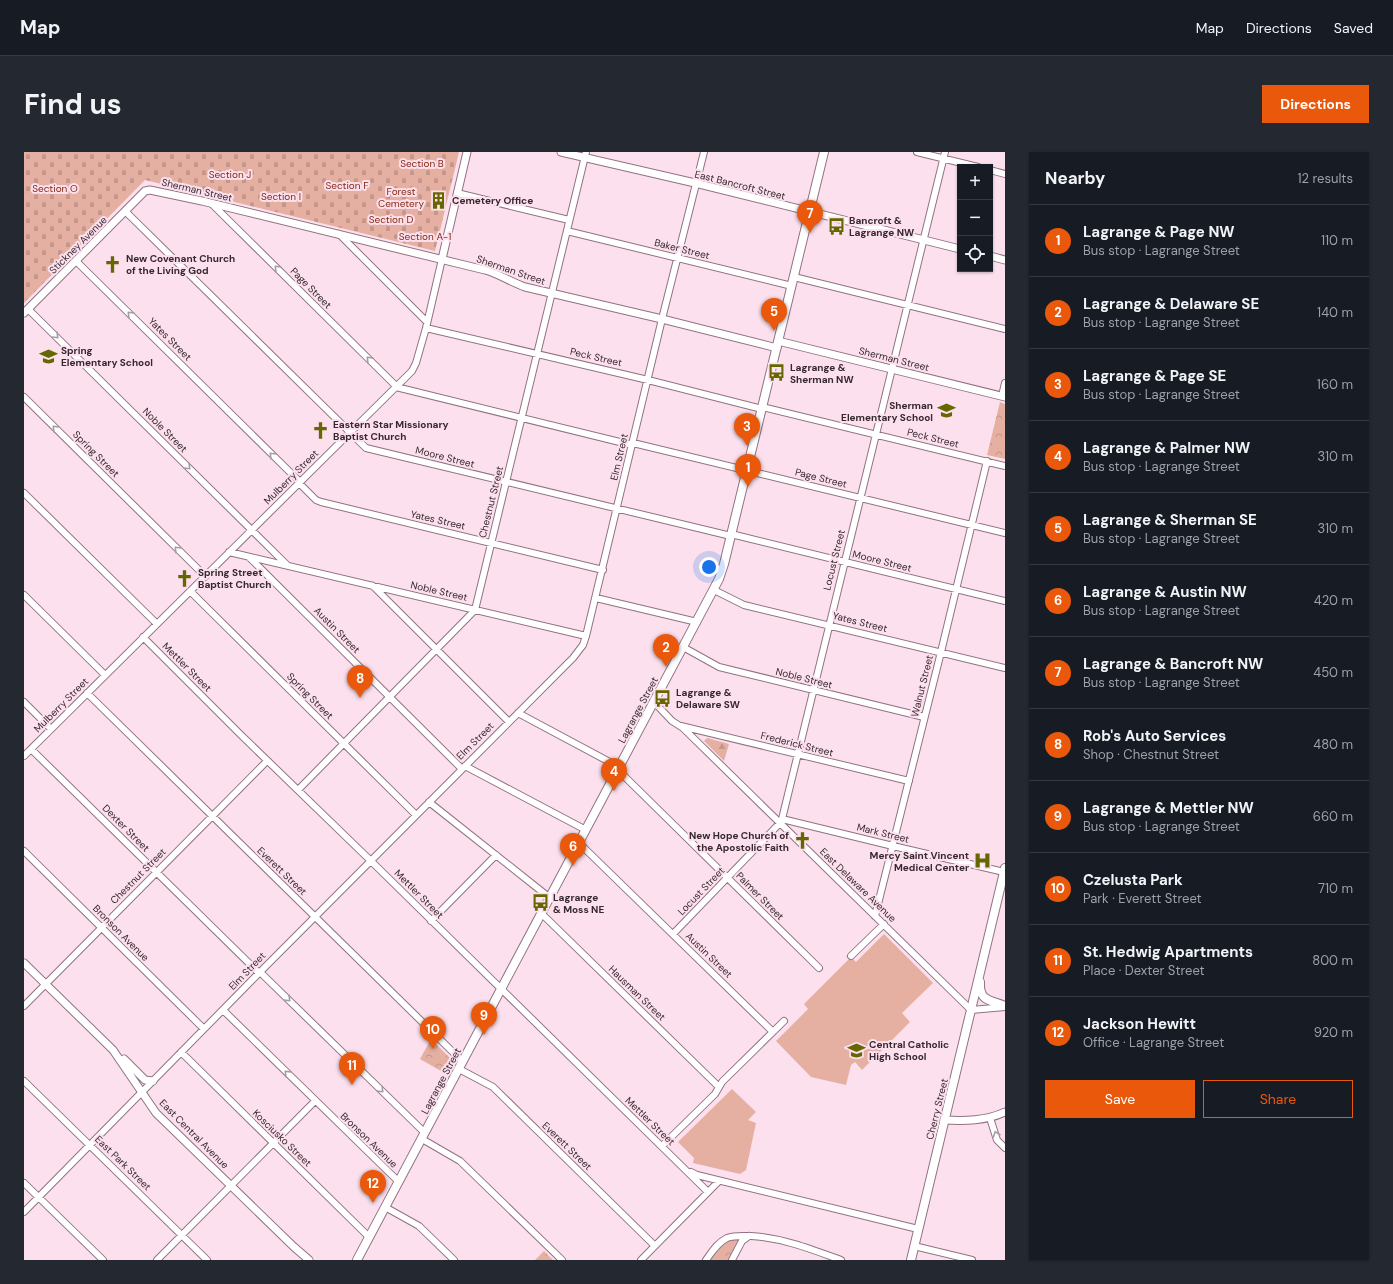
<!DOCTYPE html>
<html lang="en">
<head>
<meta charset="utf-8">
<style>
  :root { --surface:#171b24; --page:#242831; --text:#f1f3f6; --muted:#9ea1a6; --line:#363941; --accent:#ea580c }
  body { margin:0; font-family:"DM Sans",sans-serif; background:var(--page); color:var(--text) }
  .controls { position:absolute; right:12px; top:12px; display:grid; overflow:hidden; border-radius:0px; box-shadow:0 1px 3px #0004 }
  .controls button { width:36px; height:36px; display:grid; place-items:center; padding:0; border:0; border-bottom:1px solid var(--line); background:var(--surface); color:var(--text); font:20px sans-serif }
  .you { position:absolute; left:685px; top:415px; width:14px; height:14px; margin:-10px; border:3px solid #fff; border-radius:50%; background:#1a73e8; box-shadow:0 0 0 6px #1a73e833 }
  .badge { display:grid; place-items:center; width:26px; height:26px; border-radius:50%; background:var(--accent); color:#fff; font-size:13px; font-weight:700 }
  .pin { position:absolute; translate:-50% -33px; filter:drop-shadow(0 1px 2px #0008) }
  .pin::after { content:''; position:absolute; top:21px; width:14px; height:12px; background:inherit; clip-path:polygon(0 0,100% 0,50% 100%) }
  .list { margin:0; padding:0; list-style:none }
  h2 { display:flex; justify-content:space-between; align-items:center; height:52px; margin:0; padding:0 16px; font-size:17px }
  h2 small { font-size:13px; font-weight:400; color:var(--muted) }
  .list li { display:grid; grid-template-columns:26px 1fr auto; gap:12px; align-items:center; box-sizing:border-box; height:72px; padding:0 16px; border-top:1px solid var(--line) }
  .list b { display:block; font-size:15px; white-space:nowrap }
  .list p { margin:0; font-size:13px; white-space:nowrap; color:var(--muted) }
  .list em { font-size:13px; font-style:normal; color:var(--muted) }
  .actions { display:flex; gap:8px; padding:12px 16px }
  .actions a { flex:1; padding:9px 0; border:1px solid var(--accent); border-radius:0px; text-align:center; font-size:14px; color:var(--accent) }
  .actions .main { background:var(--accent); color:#fff }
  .icon { flex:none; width:22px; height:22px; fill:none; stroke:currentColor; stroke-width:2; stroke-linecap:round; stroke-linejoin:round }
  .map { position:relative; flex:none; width:981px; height:1108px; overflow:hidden; border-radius:0px }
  header { display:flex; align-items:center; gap:24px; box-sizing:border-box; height:56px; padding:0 20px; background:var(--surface); border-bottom:1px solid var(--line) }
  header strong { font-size:19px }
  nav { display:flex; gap:22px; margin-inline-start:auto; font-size:14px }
  .intro { display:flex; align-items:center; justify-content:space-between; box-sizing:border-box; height:96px; padding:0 24px }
  h1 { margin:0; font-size:28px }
  .button { padding:10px 18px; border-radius:0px; background:var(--accent); color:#fff; font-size:14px; font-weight:700 }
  main { display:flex; gap:24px; padding:0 24px }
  aside { flex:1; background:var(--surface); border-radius:0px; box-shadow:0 1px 3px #0004 }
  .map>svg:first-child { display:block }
</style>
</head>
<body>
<header>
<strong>Map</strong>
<nav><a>Map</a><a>Directions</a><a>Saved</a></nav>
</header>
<div class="intro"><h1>Find us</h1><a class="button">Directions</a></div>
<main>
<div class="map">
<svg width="981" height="1108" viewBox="0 0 981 1108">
  <defs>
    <pattern id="forest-firs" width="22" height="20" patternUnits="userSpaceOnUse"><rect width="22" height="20" fill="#e5b0a2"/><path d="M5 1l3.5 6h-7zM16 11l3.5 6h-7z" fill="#c5978c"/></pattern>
    <pattern id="cemetery-stones" width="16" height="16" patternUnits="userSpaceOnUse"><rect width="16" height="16" fill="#e5b0a2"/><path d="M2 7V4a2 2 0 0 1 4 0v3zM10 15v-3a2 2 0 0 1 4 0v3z" fill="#c5978c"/></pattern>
    <pattern id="park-crowns" width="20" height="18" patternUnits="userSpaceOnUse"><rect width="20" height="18" fill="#e5b0a2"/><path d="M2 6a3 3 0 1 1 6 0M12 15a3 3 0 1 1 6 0" fill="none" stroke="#c5978c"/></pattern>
  </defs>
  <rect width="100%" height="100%" fill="#fce0ee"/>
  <!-- forest -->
  <path fill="url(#forest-firs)" d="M683,586L705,592L700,609L680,589Z"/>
  <!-- cemetery -->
  <path fill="url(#cemetery-stones)" d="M0,0H435L411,99L121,28L0,151Z"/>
  <!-- park -->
  <path fill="url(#park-crowns)" d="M976,250L981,252V307L963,303Z
    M407,887L430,910L424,923L396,907Z
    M709,1087H714L715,1089L706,1108H684C692,1099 698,1091 709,1087Z
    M520,1099L529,1108H511Z"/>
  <!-- garden -->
  <path fill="#e5b0a2" d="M860,782L909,831L878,861L886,870L838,918L831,910L827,913L822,933L787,925L752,889L784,857L780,852L827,805L832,810Z
    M708,937L732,960L724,968L732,971L722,1018L716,1022L669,1011L670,1006L654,990Z"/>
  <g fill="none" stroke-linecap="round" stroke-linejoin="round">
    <defs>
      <path id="minor" d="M893,0L954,15
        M966,18L981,22
        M433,41L545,68
        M188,52L373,235
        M101,59L342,296L707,384
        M543,79L768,134
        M315,82L403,170
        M52,109L276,330
        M770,125L981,177
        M4,157L263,413
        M402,176L624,228L738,257
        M372,235L608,293
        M978,244L981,231
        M0,245L181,424
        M738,255L981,314
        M609,291L981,381
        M275,331L292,348L297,350L579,418
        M0,341L133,472
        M707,382L981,449
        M205,400L562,484
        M225,405L438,617
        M349,434L485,570
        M690,438L720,453L981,516
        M166,439L392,663
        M0,443L81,523
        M572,446L673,470
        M119,485L217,583L347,709L684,1040
        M659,495L695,515L900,565
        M63,541L439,910
        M0,550L27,577
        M630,550L648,569L659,576L947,858L981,855
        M494,561L595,615
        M657,574L885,629
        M7,597L235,821
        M0,604L388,219L392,211L402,176L418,107
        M441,614L562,678
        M594,618L795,816
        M274,638L451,458L562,0
        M405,650L526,746
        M758,667L869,694L980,720
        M555,691L749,880
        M0,699L180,877
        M517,761L695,935
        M851,764L917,500L963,309
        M407,769L472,703
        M649,782L756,671L758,667L921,0
        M827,804L860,772
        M236,820L401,981
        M0,854L243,609
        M199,858L375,1030
        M157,900L345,1085
        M435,917L469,935L631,1094
        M0,929L183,1108
        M966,966L973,988L981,996
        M398,987L436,1009L538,1108
        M638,994L691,942L698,930L760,869
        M667,1020L673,1023L894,1077
        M0,1031L79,1108
        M361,1055L395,1074L430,1108
        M0,1060L236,820L549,506L559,493L562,484L638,167L680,0
        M890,1094L948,1108
        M133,1108L291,949
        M617,1108L695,1029
        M682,1108C688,1100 693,1091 703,1086C711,1083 719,1084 727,1084C759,1086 787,1097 817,1108
        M708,1108L718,1089L725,1084"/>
      <path id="tertiary" d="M537,0L671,31L936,97
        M966,104L981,108
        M418,107L443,0
        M0,161L121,39L126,38L178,49L461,118C475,122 487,130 501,135L638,167L753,196
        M754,189L981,245
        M0,811L89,898L132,961L270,1095L285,1108
        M100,907L121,928L129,929
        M920,968C941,969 962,969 981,960"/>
      <path id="secondary" d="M956,830C955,850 967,848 981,854
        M333,1108L695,427L700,412L800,0
        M887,1108L981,716"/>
    </defs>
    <!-- minor casing -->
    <use href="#minor" stroke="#917283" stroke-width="8"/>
    <!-- tertiary casing -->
    <use href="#tertiary" stroke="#917283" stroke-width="9"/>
    <!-- secondary casing -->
    <use href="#secondary" stroke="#917283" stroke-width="10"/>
    <!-- minor -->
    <use href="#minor" stroke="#fff" stroke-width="6"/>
    <!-- tertiary -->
    <use href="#tertiary" stroke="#fff" stroke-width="7"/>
    <!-- secondary -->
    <use href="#secondary" stroke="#fff" stroke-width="8"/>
  </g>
  <!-- one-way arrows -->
  <defs><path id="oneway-chevron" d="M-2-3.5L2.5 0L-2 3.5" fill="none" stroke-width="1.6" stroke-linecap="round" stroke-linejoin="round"/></defs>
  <g stroke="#a49ea1">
    <use href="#oneway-chevron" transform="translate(253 116) rotate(-135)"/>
    <use href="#oneway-chevron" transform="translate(106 162) rotate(-135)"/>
    <use href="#oneway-chevron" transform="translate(32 184) rotate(45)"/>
    <use href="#oneway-chevron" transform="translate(345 207) rotate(-135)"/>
    <use href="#oneway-chevron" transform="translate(31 276) rotate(-135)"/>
    <use href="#oneway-chevron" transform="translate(248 303) rotate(-135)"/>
    <use href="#oneway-chevron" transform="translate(164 315) rotate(45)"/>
    <use href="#oneway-chevron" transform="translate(153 397) rotate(-135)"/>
    <use href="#oneway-chevron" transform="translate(264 847) rotate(44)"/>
    <use href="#oneway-chevron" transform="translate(263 921) rotate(-136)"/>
    <use href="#oneway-chevron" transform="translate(357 938) rotate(44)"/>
    <use href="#oneway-chevron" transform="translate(972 982) rotate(-109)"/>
  </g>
  <!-- icons -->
  <defs>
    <symbol id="building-bare" viewBox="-9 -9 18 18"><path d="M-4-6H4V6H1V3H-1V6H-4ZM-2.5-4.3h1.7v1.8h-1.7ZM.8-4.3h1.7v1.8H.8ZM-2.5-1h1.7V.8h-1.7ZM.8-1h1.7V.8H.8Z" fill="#666702" stroke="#fce0ee" stroke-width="2.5" paint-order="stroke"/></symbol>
    <symbol id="bus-bare" viewBox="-9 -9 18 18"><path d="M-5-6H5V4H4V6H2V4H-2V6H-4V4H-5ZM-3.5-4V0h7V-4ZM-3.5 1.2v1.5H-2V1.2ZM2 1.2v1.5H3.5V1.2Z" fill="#666702" stroke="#fce0ee" stroke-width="2.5" paint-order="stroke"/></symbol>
    <symbol id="church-bare" viewBox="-9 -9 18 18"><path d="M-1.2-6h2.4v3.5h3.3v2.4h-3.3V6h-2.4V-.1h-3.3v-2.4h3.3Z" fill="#666702" stroke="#fce0ee" stroke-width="2.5" paint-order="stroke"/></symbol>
    <symbol id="school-bare" viewBox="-9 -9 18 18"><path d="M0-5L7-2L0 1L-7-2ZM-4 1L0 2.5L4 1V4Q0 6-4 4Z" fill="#666702" stroke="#fce0ee" stroke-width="2.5" paint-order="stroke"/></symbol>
    <symbol id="hospital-bare" viewBox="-9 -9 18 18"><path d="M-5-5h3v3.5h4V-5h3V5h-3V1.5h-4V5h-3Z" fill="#666702" stroke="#fce0ee" stroke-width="2.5" paint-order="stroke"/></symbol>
  </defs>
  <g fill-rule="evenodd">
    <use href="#building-bare" x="402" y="36" width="25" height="25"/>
    <use href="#bus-bare" x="800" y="62" width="25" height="25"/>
    <use href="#church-bare" x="76" y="100" width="25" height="25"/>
    <use href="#school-bare" x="12" y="192" width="25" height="25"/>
    <use href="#bus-bare" x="740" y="208" width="25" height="25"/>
    <use href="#school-bare" x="910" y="246" width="25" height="25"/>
    <use href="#church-bare" x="284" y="266" width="25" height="25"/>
    <use href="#church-bare" x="148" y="414" width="25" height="25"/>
    <use href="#bus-bare" x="626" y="534" width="25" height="25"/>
    <use href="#church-bare" x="766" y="676" width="25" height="25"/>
    <use href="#hospital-bare" x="946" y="696" width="25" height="25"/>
    <use href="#bus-bare" x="504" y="738" width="25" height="25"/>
    <use href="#school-bare" x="820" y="886" width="25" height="25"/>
  </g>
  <g text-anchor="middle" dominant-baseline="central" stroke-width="4" stroke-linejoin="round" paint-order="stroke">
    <!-- park labels -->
    <g font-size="10" fill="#84280e" stroke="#fce0ee">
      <text x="398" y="11">Section B</text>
      <text x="206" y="22">Section J</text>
      <text x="323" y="33">Section F</text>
      <text x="31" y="36">Section O</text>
      <text x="377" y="39">Forest<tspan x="377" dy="12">Cemetery</tspan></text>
      <text x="257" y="44">Section I</text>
      <text x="367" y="67">Section D</text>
      <text x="401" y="84">Section A-1</text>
    </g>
    <!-- street labels -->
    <g font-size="10" fill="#35282e" stroke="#fce0ee">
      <text transform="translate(716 33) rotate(14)">East Bancroft Street</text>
      <text transform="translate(173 38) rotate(13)">Sherman Street</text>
      <text transform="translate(54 93) rotate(-45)">Stickney Avenue</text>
      <text transform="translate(658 97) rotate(14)">Baker Street</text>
      <text transform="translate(487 118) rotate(19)">Sherman Street</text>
      <text transform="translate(287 136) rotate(45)">Page Street</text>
      <text transform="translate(146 187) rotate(45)">Yates Street</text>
      <text transform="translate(572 205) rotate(13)">Peck Street</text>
      <text transform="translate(870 207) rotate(14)">Sherman Street</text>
      <text transform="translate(141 278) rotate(45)">Noble Street</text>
      <text transform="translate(909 286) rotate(14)">Peck Street</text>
      <text transform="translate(72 302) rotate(45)">Spring Street</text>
      <text transform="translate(421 305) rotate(14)">Moore Street</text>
      <text transform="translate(595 305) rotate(-77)">Elm Street</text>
      <text transform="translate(267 325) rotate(-45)">Mulberry Street</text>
      <text transform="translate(797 326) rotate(14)">Page Street</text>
      <text transform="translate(467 350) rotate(-76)">Chestnut Street</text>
      <text transform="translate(414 368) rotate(13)">Yates Street</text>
      <text transform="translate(810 408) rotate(-76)">Locust Street</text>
      <text transform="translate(858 409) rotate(14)">Moore Street</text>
      <text transform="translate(415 439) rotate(13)">Noble Street</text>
      <text transform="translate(836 470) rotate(14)">Yates Street</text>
      <text transform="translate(313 478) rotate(45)">Austin Street</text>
      <text transform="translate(163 515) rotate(45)">Mettler Street</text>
      <text transform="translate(780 526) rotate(14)">Noble Street</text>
      <text transform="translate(898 534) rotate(-76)">Walnut Street</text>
      <text transform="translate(286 544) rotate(45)">Spring Street</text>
      <text transform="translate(37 553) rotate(-45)">Mulberry Street</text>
      <text transform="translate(614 558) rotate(-62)">Lagrange Street</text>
      <text transform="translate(451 589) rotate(-45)">Elm Street</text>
      <text transform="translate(773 592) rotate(14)">Frederick Street</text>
      <text transform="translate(102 676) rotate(45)">Dexter Street</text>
      <text transform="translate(859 681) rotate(14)">Mark Street</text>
      <text transform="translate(258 719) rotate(44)">Everett Street</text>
      <text transform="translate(114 724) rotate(-45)">Chestnut Street</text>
      <text transform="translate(834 733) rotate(44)">East Delaware Avenue</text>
      <text transform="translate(677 739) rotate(-46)">Locust Street</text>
      <text transform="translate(395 742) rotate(45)">Mettler Street</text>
      <text transform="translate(736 744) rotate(45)">Palmer Street</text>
      <text transform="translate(97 781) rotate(45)">Bronson Avenue</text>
      <text transform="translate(685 803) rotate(44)">Austin Street</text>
      <text transform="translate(223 819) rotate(-46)">Elm Street</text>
      <text transform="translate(613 841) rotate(44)">Hausman Street</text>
      <text transform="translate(417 929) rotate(-62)">Lagrange Street</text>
      <text transform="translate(913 957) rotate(-76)">Cherry Street</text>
      <text transform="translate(626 969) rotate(44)">Mettler Street</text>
      <text transform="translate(170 982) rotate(45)">East Central Avenue</text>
      <text transform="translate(258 986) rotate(44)">Kosciusko Street</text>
      <text transform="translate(345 988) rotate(44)">Bronson Avenue</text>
      <text transform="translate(543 994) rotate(44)">Everett Street</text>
      <text transform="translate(99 1011) rotate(44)">East Park Street</text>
    </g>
    <!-- poi labels -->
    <g font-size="10" font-weight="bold" fill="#35282e" stroke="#fce0ee" text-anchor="start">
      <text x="428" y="48">Cemetery Office</text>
      <text x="825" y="68">Bancroft &amp;<tspan x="825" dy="12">Lagrange NW</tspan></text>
      <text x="102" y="106">New Covenant Church<tspan x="102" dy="12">of the Living God</tspan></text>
      <text x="37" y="198">Spring<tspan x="37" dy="12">Elementary School</tspan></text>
      <text x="766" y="215">Lagrange &amp;<tspan x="766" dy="12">Sherman NW</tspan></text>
      <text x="909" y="253" text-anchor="end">Sherman<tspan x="909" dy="12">Elementary School</tspan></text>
      <text x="309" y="272">Eastern Star Missionary<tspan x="309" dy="12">Baptist Church</tspan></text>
      <text x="174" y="420">Spring Street<tspan x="174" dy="12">Baptist Church</tspan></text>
      <text x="652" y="540">Lagrange &amp;<tspan x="652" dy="12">Delaware SW</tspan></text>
      <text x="765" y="683" text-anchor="end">New Hope Church of<tspan x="765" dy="12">the Apostolic Faith</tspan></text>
      <text x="945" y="703" text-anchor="end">Mercy Saint Vincent<tspan x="945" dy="12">Medical Center</tspan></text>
      <text x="529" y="745">Lagrange<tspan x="529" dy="12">&amp; Moss NE</tspan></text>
      <text x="845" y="892">Central Catholic<tspan x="845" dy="12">High School</tspan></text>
    </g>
  </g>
</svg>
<div class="controls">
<button>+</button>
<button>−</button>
<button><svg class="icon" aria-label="locate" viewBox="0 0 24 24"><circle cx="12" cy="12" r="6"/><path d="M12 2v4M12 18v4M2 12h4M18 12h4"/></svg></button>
</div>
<div class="you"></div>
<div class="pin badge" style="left:724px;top:335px">1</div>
<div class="pin badge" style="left:642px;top:515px">2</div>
<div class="pin badge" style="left:723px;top:294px">3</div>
<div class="pin badge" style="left:590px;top:639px">4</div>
<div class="pin badge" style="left:750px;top:179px">5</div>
<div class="pin badge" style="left:549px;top:714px">6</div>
<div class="pin badge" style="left:786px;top:81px">7</div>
<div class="pin badge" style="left:336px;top:546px">8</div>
<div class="pin badge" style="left:460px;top:883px">9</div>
<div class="pin badge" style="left:409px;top:897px">10</div>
<div class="pin badge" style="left:328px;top:933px">11</div>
<div class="pin badge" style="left:349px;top:1051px">12</div>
</div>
<aside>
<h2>Nearby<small>12 results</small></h2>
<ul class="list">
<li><span class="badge">1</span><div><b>Lagrange &amp; Page NW</b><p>Bus stop · Lagrange Street</p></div><em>110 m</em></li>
<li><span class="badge">2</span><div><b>Lagrange &amp; Delaware SE</b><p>Bus stop · Lagrange Street</p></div><em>140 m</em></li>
<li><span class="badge">3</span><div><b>Lagrange &amp; Page SE</b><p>Bus stop · Lagrange Street</p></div><em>160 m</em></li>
<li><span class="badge">4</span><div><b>Lagrange &amp; Palmer NW</b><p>Bus stop · Lagrange Street</p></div><em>310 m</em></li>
<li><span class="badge">5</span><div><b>Lagrange &amp; Sherman SE</b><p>Bus stop · Lagrange Street</p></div><em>310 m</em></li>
<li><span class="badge">6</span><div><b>Lagrange &amp; Austin NW</b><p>Bus stop · Lagrange Street</p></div><em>420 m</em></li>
<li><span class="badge">7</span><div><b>Lagrange &amp; Bancroft NW</b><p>Bus stop · Lagrange Street</p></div><em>450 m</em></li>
<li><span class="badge">8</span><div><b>Rob's Auto Services</b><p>Shop · Chestnut Street</p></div><em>480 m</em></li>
<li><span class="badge">9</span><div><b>Lagrange &amp; Mettler NW</b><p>Bus stop · Lagrange Street</p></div><em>660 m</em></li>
<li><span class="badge">10</span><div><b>Czelusta Park</b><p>Park · Everett Street</p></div><em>710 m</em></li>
<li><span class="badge">11</span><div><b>St. Hedwig Apartments</b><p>Place · Dexter Street</p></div><em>800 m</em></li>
<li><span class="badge">12</span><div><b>Jackson Hewitt</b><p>Office · Lagrange Street</p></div><em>920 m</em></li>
</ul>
<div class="actions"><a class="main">Save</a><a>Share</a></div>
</aside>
</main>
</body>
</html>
